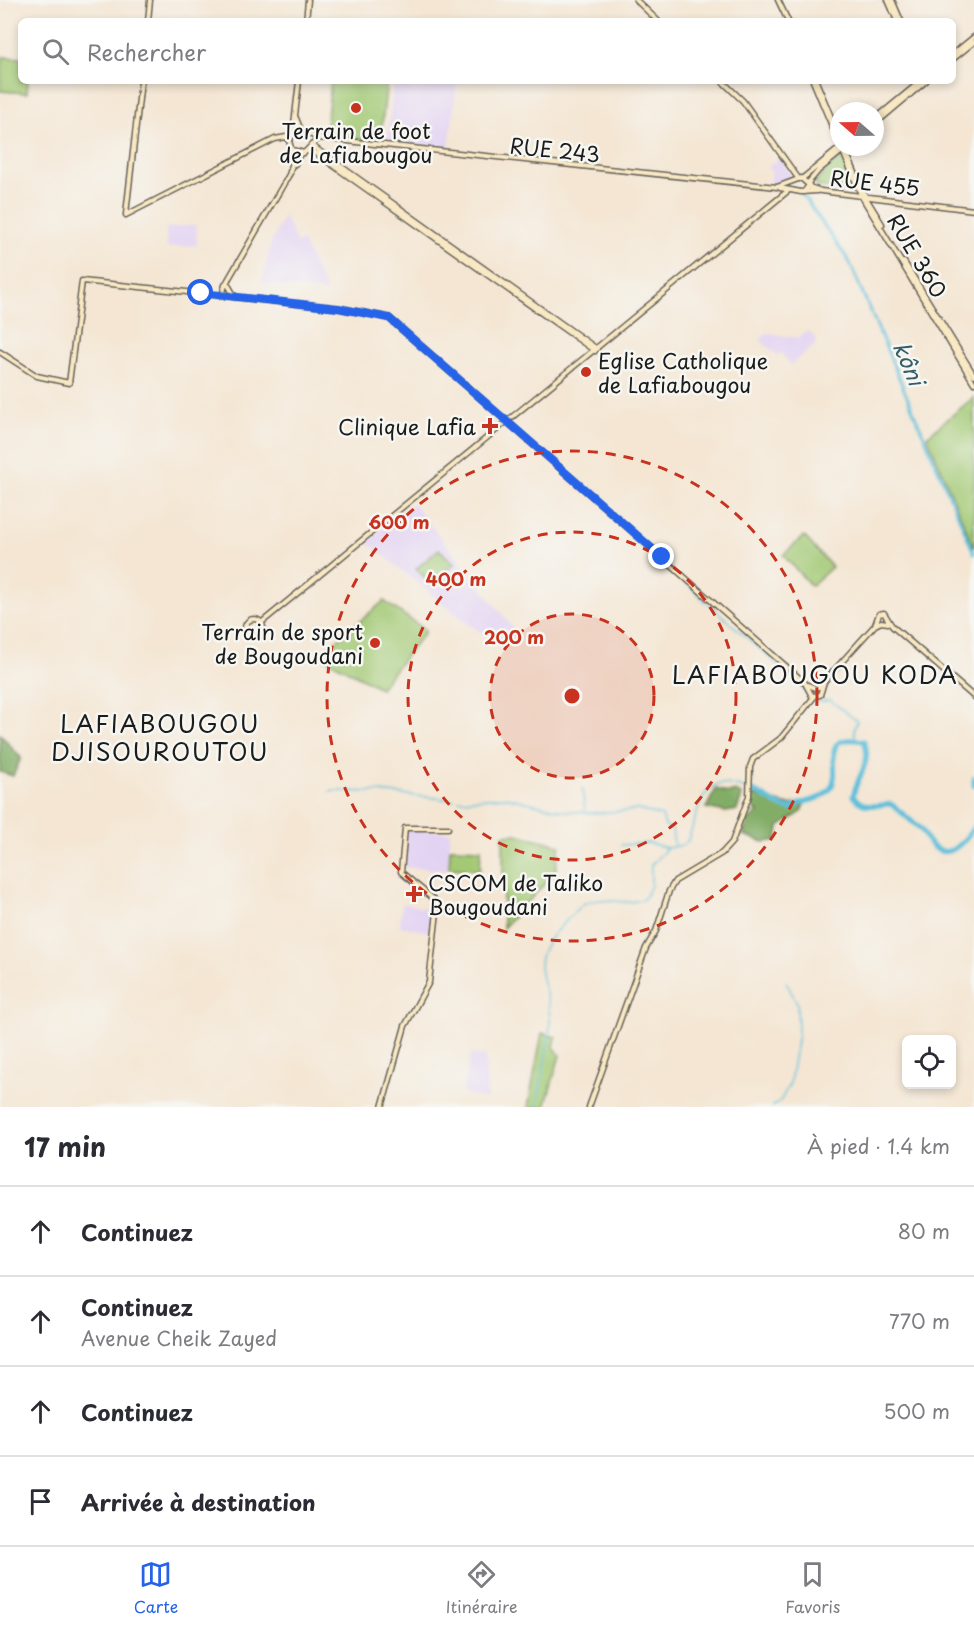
<!DOCTYPE html>
<html lang="fr">
<head>
<meta charset="utf-8">
<style>
  :root { --surface:#fff; --page:#f7f7f7; --text:#2b2b33; --muted:#7c7c81; --line:#e1e1e2; --accent:#2563eb }
  body { margin:0; font-family:"Playpen Sans",sans-serif; background:var(--page); color:var(--text) }
  .controls { position:absolute; right:18px; bottom:18px; display:grid; overflow:hidden; border-radius:9px; box-shadow:0 3px 9px #0003 }
  .controls button { width:54px; height:54px; display:grid; place-items:center; padding:0; border:0; border-bottom:2px solid var(--line); background:var(--surface); color:var(--text); font:30px sans-serif }
  .compass { position:absolute; left:830px; top:102px; width:54px; height:54px; border-radius:50%; background:var(--surface); box-shadow:0 3px 9px #0003; rotate:290deg }
  .stop { position:absolute; width:18px; height:18px; margin:-14px; border:4px solid #2563eb; border-radius:50%; background:#fff }
  .stop.end { background:#2563eb; border-color:#fff; box-shadow:0 2px 6px #0008 }
  .list { margin:0; padding:0; list-style:none }
  h2 { display:flex; justify-content:space-between; align-items:center; height:78px; margin:0; padding:0 24px; font-size:26px }
  h2 small { font-size:20px; font-weight:400; color:var(--muted) }
  .list li { display:grid; grid-template-columns:39px 1fr auto; gap:18px; align-items:center; box-sizing:border-box; height:90px; padding:0 24px; border-top:2px solid var(--line) }
  .list b { display:block; font-size:22px; white-space:nowrap }
  .list p { margin:0; font-size:20px; white-space:nowrap; color:var(--muted) }
  .list em { font-size:20px; font-style:normal; color:var(--muted) }
  .icon { flex:none; width:33px; height:33px; fill:none; stroke:currentColor; stroke-width:2; stroke-linecap:round; stroke-linejoin:round }
  .map { position:relative; flex:none; width:974px; height:1107px; overflow:hidden }
  .search { position:absolute; background:var(--surface); box-shadow:0 3px 9px #0003; left:18px; right:18px; top:18px; height:66px; display:flex; align-items:center; gap:15px; box-sizing:border-box; padding:0 21px; border-radius:9px; color:var(--muted); font-size:22px }
  .sheet { height:438px; background:var(--surface) }
  nav { display:flex; justify-content:space-around; align-items:center; box-sizing:border-box; height:84px; border-top:2px solid var(--line); background:var(--surface); font-size:16px; color:var(--muted) }
  nav a { display:grid; justify-items:center; gap:3px }
  nav .on { color:var(--accent) }
  .map>svg:first-child { display:block }
</style>
</head>
<body>
<div class="map">
<svg width="974" height="1107" viewBox="0 0 974 1107">
  <rect width="100%" height="100%" fill="#f6f6f2"/>
  <filter id="ink" filterUnits="userSpaceOnUse"><feTurbulence type="fractalNoise" baseFrequency=".0167" numOctaves="2"/><feDisplacementMap in="SourceGraphic" scale="12" xChannelSelector="R" yChannelSelector="G"/><feConvolveMatrix kernelMatrix="1 2 1 2 8 2 1 2 1" color-interpolation-filters="sRGB"/></filter>
  <filter id="wash" filterUnits="userSpaceOnUse"><feTurbulence type="fractalNoise" baseFrequency=".008" numOctaves="4" result="noise"/><feDisplacementMap in="SourceGraphic" scale="24" xChannelSelector="R" yChannelSelector="G"/><feGaussianBlur stdDeviation="1.35" result="paint"/><feColorMatrix in="noise" values="0 0 0 0 0 0 0 0 0 0 0 0 0 0 0 0 0 1.4 0 .05"/><feComposite in="paint" operator="in"/></filter>
  <g filter="url(#wash)">
    <rect width="100%" height="100%" fill="#f4e6d3"/>
    <!-- built -->
    <path fill="#e3d3f3" d="M394,81H457L449,148L387,141Z
      M780,158L790,173V180L783,185H770L772,172L767,167Z
      M284,216L297,243L302,241L327,292L262,283L271,243Z
      M196,225L197,245L167,248L166,228Z
      M807,331L816,338L815,345L791,365L781,353L777,355L760,340L767,333L798,338Z
      M413,503L518,634L503,646L467,623L367,542Z
      M406,829L450,832L447,870L403,867Z
      M402,903L435,911L431,932L400,926Z
      M471,1053L486,1057L487,1100L462,1093Z"/>
    <!-- green -->
    <path fill="#a3c974" stroke="#607248" stroke-width="1.5" d="M3,57L21,58V81H28L27,93L0,91Z
      M331,81H387L380,142L325,135Z
      M841,156L856,193L817,186L814,183Z
      M974,397V548L927,436Z
      M804,536L832,567L811,586L783,555Z
      M439,549L454,564L432,585L416,569Z
      M384,601L424,629L425,632L380,688L319,655Z
      M516,834L560,845L555,873L503,928V835Z
      M450,848L481,849L480,870L449,868Z
      M542,1033L556,1037L554,1047L560,1055L545,1107H528Z"/>
    <!-- forest -->
    <path fill="#82ad66" stroke="#4f6441" stroke-width="1.5" d="M0,734L21,758L13,776L0,772Z
      M716,789L728,793L736,791L742,796L737,810L726,812L706,808Z
      M752,795L789,805L804,802L803,811L779,827L777,840L764,842L743,835L748,821L758,812L750,806Z"/>
    <g fill="none" stroke-linecap="round" stroke-linejoin="round">
      <!-- stream -->
      <path stroke="#5dc0db" stroke-width="1.5" d="M648,550L674,573
        M676,575L690,587
        M692,589L701,597
        M702,598L706,602
        M709,604L763,652
        M765,653L780,667
        M782,668L791,676
        M797,682C811,695 806,706 830,700L857,721L854,729L856,740
        M582,788L585,811
        M330,791L379,792L454,800
        M459,800L505,797L565,811L595,813L639,810L662,816L665,826L672,829L674,846
        M621,845L649,843L667,848
        M537,1107C540,1080 548,1053 550,1026C552,980 520,966 562,925C569,919 577,907 585,903C604,895 625,907 644,899L651,886V865L667,848L683,845L687,842C695,826 700,782 723,784C732,784 742,788 751,790
        M772,1107L781,1100L790,1083L798,1034L797,1003L786,982"/>
      <!-- canal -->
      <path stroke="#5dc0db" stroke-width="3" d="M802,194L849,261L974,553"/>
      <!-- river -->
      <path stroke="#5dc0db" stroke-width="5" d="M974,778V785
        M751,790C769,797 770,804 790,809C804,798 818,804 830,789C845,769 814,732 864,741C873,762 857,776 853,796C865,810 875,805 891,804C902,812 910,821 920,828C924,832 926,840 930,844C948,863 964,842 974,827"/>
    </g>
  </g>
  <g filter="url(#ink)">
    <g fill="none" stroke-linecap="round" stroke-linejoin="round">
      <defs>
        <path id="secondary" d="M636,0L658,21
          M778,0L788,21
          M888,0L897,21
          M892,0L901,21
          M148,21L150,0
          M306,21L308,0
          M953,54L974,37
          M953,59L974,42
          M722,81L743,101L798,178
          M813,81L839,143
          M816,81L839,136
          M296,118L301,131
          M875,119L921,81
          M875,124L926,81
          M293,133L299,81
          M311,145L597,349
          M841,147L862,197L974,383
          M844,147L866,198L882,224
          M292,150L304,153L318,139
          M307,151L317,154L595,351
          M295,164L300,154
          M289,175L294,158L289,141L293,134L301,131L319,138L777,187L801,178L809,185L804,192
          M803,178L841,147
          M808,183L819,170L847,147
          M809,187L821,191L974,210
          M780,188L801,192L817,191
          M126,214L141,81
          M126,215L275,139L292,136
          M904,262L974,375
          M227,283L235,297
          M226,296L223,292L225,285L290,173
          M0,352L37,376L69,383L82,281L338,308L389,318L805,683L812,696L820,695L824,682
          M245 628a9 9 0 1 1 18 0a9 9 0 1 1-18 0Z
          M261,623L789,190
          M875,625L879,614L884,613L892,626L974,697
          M808,685L815,688L820,686L875,625L881,622L888,623
          M382,1107L405,1026L429,982L438,903L401,872L405,828H448
          M589,1107L646,948L656,931L669,891L675,881L722,853L732,842L749,796L750,767L753,759L781,738L814,697"/>
      </defs>
      <!-- secondary casing -->
      <use href="#secondary" stroke="#68635c" stroke-width="7"/>
      <!-- secondary -->
      <use href="#secondary" stroke="#f8e8c3" stroke-width="4"/>
    </g>
  </g>
  <g fill="none" stroke-linecap="round" stroke-linejoin="round" filter="url(#ink)">
    <!-- route -->
    <path stroke="#2563eb" stroke-width="8" d="M201,293L338,308L389,318L662,557"/>
  </g>
  <!-- distance rings -->
  <circle cx="572" cy="696" r="82" fill="#c8321e" fill-opacity=".12"/>
  <g fill="none" stroke="#c8321e" stroke-width="3" stroke-dasharray="10 8">
    <circle cx="572" cy="696" r="82"/>
    <circle cx="572" cy="696" r="164"/>
    <circle cx="572" cy="696" r="245"/>
  </g>
  <!-- markers -->
  <g fill="#c8321e" stroke="#f6f6f2" stroke-width="2">
    <circle cx="356" cy="108" r="6"/>
    <circle cx="586" cy="372" r="6"/>
    <path d="M487 417h6v6h6v6h-6v6h-6v-6h-6v-6h6z"/>
    <circle cx="375" cy="643" r="6"/>
    <path d="M411 885h6v6h6v6h-6v6h-6v-6h-6v-6h6z"/>
  </g>
  <g text-anchor="middle" dominant-baseline="central" stroke-width="5" stroke-linejoin="round" paint-order="stroke">
    <!-- poi labels -->
    <g font-size="21" fill="#1c1c1c" stroke="#f6f6f2" text-anchor="start">
      <text x="356" y="130" text-anchor="middle">Terrain de foot<tspan x="356" dy="24">de Lafiabougou</tspan></text>
      <text x="598" y="360">Eglise Catholique<tspan x="598" dy="24">de Lafiabougou</tspan></text>
      <text x="476" y="426" text-anchor="end">Clinique Lafia</text>
      <text x="363" y="631" text-anchor="end">Terrain de sport<tspan x="363" dy="24">de Bougoudani</tspan></text>
      <text x="428" y="882">CSCOM de Taliko<tspan x="428" dy="24">Bougoudani</tspan></text>
    </g>
    <!-- street labels -->
    <g font-size="21" fill="#1c1c1c" stroke="#f6f6f2">
      <text transform="translate(555 149) rotate(6)">RUE 243</text>
      <text transform="translate(875 182) rotate(7)">RUE 455</text>
      <text transform="translate(918 255) rotate(59)">RUE 360</text>
    </g>
    <!-- water labels -->
    <g font-size="22" font-style="italic" fill="#365e68" stroke="#f6f6f2">
      <text transform="translate(910 363) rotate(67)">kôni</text>
    </g>
    <!-- quarter labels -->
    <g font-size="24" letter-spacing="1.5" fill="#1c1c1c" stroke="#f6f6f2">
      <text x="815" y="674">LAFIABOUGOU KODA</text>
      <text x="160" y="723">LAFIABOUGOU<tspan x="160" dy="28">DJISOUROUTOU</tspan></text>
    </g>
  </g>
  <circle cx="572" cy="696" r="9" fill="#c8321e" stroke="#f6f6f2" stroke-width="3"/>
  <g font-size="18" text-anchor="middle" font-weight="bold" fill="#c8321e" stroke="#f6f6f2" stroke-width="5" stroke-linejoin="round" paint-order="stroke">
    <text x="399" y="529">600 m</text>
    <text x="456" y="586">400 m</text>
    <text x="514" y="644">200 m</text>
  </g>
</svg>
<div class="controls">
<button><svg class="icon" aria-label="locate" viewBox="0 0 24 24"><circle cx="12" cy="12" r="6"/><path d="M12 2v4M12 18v4M2 12h4M18 12h4"/></svg></button>
</div>
<svg class="compass" viewBox="-18 -18 36 36"><path d="M0-13l5 13h-10z" fill="#e53935"/><path d="M0 13l5-13h-10z" fill="#7c7c81"/></svg>
<div class="stop" style="left:201px;top:293px"></div>
<div class="stop end" style="left:662px;top:557px"></div>
<div class="search"><svg class="icon" aria-label="search" viewBox="0 0 24 24"><circle cx="10" cy="10" r="6"/><path d="M15 15l6 6"/></svg>Rechercher</div>
</div>
<section class="sheet">
<h2>17 min<small>À pied · 1.4 km</small></h2>
<ul class="list">
<li><svg class="icon" aria-label="ahead" viewBox="0 0 24 24"><path d="M12 20V5M6 11l6-6 6 6"/></svg><div><b>Continuez</b></div><em>80 m</em></li>
<li><svg class="icon" aria-label="ahead" viewBox="0 0 24 24"><path d="M12 20V5M6 11l6-6 6 6"/></svg><div><b>Continuez</b><p>Avenue Cheik Zayed</p></div><em>770 m</em></li>
<li><svg class="icon" aria-label="ahead" viewBox="0 0 24 24"><path d="M12 20V5M6 11l6-6 6 6"/></svg><div><b>Continuez</b></div><em>500 m</em></li>
<li><svg class="icon" aria-label="arrive" viewBox="0 0 24 24"><path d="M6 21V4h12l-3 4 3 4H6"/></svg><div><b>Arrivée à destination</b></div></li>
</ul>
</section>
<nav>
<a class="on"><svg class="icon" aria-label="map" viewBox="0 0 24 24"><path d="M3 6l6-2 6 2 6-2v14l-6 2-6-2-6 2zM9 4v14M15 6v14"/></svg>Carte</a>
<a><svg class="icon" aria-label="directions" viewBox="0 0 24 24"><path d="M12 3l9 9-9 9-9-9zM9 14v-3h6M13 9l2 2-2 2"/></svg>Itinéraire</a>
<a><svg class="icon" aria-label="saved" viewBox="0 0 24 24"><path d="M7 4h10v16l-5-4-5 4z"/></svg>Favoris</a>
</nav>
</body>
</html>
